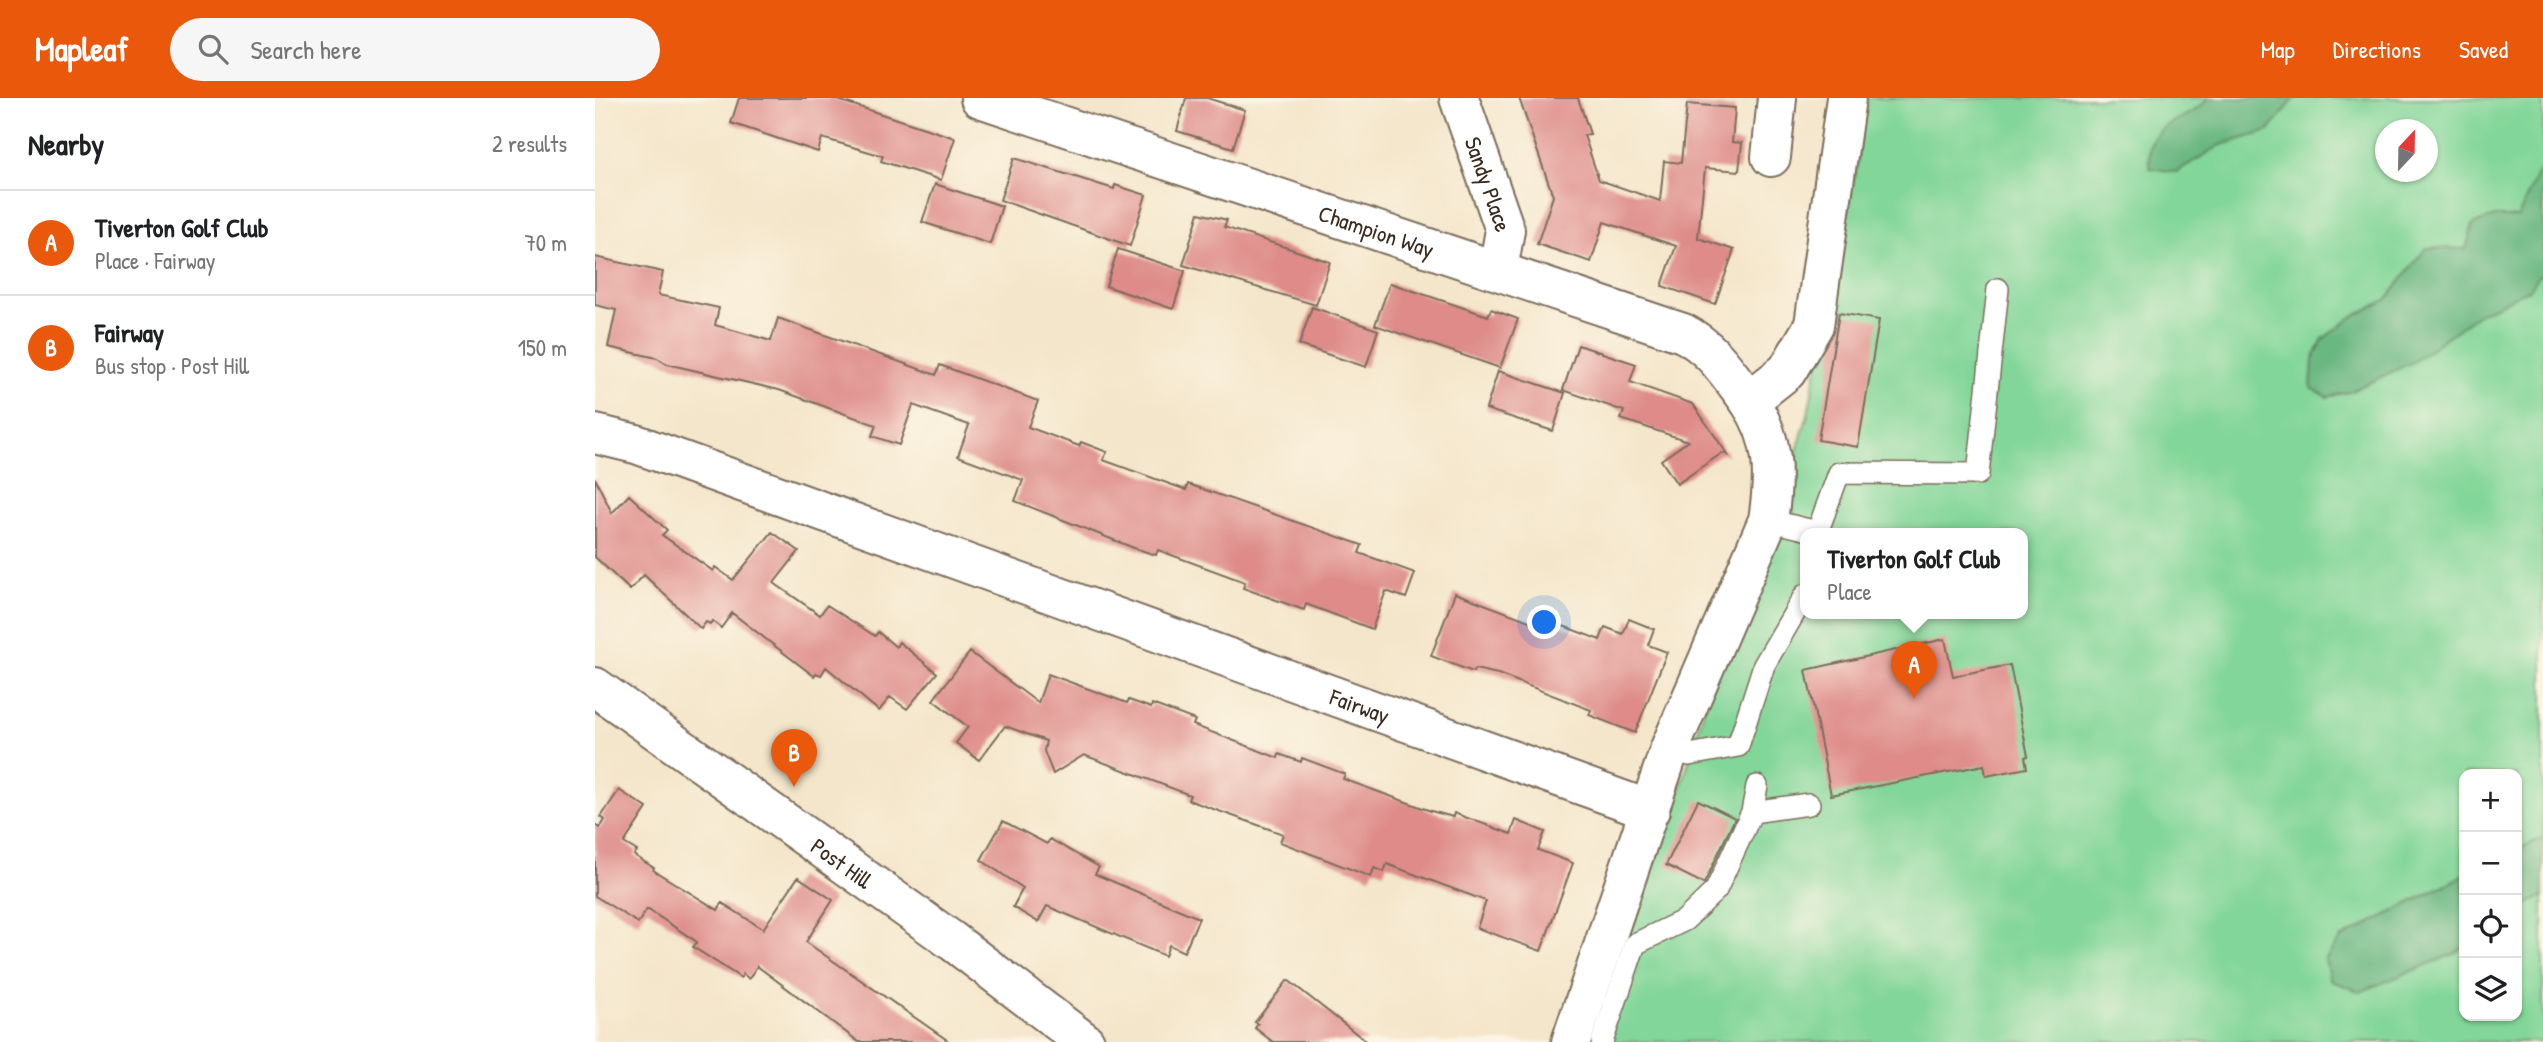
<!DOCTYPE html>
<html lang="en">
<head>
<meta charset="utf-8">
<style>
  :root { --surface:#fff; --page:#f6f6f6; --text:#202124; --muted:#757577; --line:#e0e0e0; --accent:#ea580c }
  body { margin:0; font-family:"Patrick Hand",sans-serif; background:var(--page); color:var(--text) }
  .controls { position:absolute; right:21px; bottom:21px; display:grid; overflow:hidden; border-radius:14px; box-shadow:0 2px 5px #0004 }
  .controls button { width:63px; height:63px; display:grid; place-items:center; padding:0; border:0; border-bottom:2px solid var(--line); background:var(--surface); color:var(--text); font:35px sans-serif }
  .compass { position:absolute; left:1780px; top:21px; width:63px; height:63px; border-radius:50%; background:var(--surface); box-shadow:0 2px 5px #0004; rotate:22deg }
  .you { position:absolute; left:950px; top:525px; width:24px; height:24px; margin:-18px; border:5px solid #fff; border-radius:50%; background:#1a73e8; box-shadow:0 0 0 10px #1a73e833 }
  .badge { display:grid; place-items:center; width:46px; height:46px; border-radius:50%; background:var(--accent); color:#fff; font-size:23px; font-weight:700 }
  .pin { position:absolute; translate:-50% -58px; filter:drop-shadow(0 2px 4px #0008) }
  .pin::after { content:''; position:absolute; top:37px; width:24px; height:21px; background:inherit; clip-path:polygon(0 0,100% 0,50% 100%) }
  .popup { position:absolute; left:1205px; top:430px; width:228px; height:91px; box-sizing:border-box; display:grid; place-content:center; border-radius:14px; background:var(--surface); filter:drop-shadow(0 2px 5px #0005); font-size:23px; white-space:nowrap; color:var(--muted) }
  .popup b { font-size:26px; color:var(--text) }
  .popup::after { content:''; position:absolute; left:50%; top:100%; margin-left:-14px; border:14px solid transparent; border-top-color:var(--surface) }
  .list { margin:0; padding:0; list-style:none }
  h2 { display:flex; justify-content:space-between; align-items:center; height:91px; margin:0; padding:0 28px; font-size:30px }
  h2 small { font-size:23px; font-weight:400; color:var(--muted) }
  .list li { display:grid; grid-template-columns:46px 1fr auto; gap:21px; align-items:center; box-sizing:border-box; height:105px; padding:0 28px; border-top:2px solid var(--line) }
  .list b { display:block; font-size:26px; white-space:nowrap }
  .list p { margin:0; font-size:23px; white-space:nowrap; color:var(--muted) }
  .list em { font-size:23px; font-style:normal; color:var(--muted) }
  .icon { flex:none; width:38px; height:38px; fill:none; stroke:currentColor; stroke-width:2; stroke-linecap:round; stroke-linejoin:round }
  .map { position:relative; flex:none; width:1948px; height:944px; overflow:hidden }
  header { display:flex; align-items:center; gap:42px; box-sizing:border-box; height:98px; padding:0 35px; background:var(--accent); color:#fff }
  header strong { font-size:33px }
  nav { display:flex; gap:38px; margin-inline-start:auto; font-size:24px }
  .search { width:490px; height:63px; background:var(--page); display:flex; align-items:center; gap:18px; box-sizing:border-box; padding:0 24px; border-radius:38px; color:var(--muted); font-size:26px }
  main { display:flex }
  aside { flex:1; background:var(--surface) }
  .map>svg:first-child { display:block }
</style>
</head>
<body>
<header>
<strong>Mapleaf</strong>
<div class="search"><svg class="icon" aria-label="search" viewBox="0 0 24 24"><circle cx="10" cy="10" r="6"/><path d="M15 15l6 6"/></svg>Search here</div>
<nav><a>Map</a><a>Directions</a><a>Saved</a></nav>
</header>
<main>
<aside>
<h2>Nearby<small>2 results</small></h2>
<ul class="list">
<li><span class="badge">A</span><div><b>Tiverton Golf Club</b><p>Place · Fairway</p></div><em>70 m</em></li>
<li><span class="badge">B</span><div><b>Fairway</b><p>Bus stop · Post Hill</p></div><em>150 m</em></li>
</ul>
</aside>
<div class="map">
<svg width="1948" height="944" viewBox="0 0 1948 944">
  <rect width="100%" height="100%" fill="#fcf5e5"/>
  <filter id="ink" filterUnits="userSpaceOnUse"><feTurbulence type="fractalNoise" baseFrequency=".0143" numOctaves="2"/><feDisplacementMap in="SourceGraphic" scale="14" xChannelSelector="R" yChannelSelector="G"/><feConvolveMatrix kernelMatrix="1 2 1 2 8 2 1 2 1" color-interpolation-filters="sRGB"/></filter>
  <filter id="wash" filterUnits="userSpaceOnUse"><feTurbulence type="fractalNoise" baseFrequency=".00686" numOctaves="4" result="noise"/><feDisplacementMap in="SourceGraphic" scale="28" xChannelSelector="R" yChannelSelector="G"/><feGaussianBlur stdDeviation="1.57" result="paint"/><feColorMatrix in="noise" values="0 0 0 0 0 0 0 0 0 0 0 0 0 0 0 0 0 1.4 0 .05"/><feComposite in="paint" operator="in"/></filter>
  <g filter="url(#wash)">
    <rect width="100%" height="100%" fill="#f4e6cb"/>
    <!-- green -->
    <path fill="#82d699" stroke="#5e805c" stroke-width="2" fill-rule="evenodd" d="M1268,0H1948V944H991L1088,683L1134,528L1174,447L1213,316L1263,59ZM1790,32H1832V74H1790ZM1210,435H1428V515H1210ZM1869,676H1922V918H1869Z"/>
    <!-- forest -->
    <path fill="#69b781" stroke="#527050" stroke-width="2" d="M1613,0H1700L1674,33L1626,47L1581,74L1555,70C1555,63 1553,53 1556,46C1564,22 1600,20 1613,0Z
      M1944,72L1948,74V173L1933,192L1883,216L1818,264L1754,294L1733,299L1716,290L1718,262L1728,241L1757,219L1791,202L1831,150L1871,151L1878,126L1900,119H1923Z
      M1948,739V798L1922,812V752Z
      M1869,777V848L1859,856L1765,894L1735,882L1730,862L1745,841Z"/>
    <g id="blocks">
      <!-- building -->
      <path fill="#de8b89" d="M144,0H237L360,40L346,82L286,63L288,58L227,40L223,54L136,25Z
        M591,0H612L650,12L638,50L582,33Z
        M924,0H983L995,36L989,37L1004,82L1065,103L1069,63L1086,65L1092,6L1140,10L1137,44L1147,45L1144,73L1110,70L1103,140L1139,152L1120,206L1067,188L1081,148L1009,124L996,164L942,146L958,98Z
        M419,60L519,91L520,87L551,97L535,148L405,102Z
        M340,86L407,108L395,146L327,124Z
        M604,115L632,122L629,129L735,164L721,207L588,167Z
        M523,151L590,173L578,211L511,188Z
        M0,159L68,174L63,197L124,210L120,227L176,243L183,220L341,277L345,267L443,303L433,329L484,348L486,344L512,354L508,362L591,392L593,386L767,447L764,455L820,475L811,500L791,493L777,531L711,506L709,512L648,490L650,484L563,452L561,457L539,450L420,403L428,382L363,358L374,327L318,307L304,347L277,338L281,327L184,292L72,266L62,260L13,249L21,212L0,207Z
        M795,185L893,218L896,211L923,221L905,270L780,227Z
        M717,209L783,232L771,269L704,247Z
        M1244,215L1284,222L1263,349L1223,342Z
        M983,247L1041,266L1035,284L1098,306L1133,357L1127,355L1082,386L1066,362L1093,343L1026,321L1029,313L968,292Z
        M903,273L970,295L958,333L891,311Z
        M0,380L17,415L34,397L72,432L67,437L118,473L120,469L138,482L177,434L204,453L179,485L225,517L232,507L280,538L283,534L301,549L304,544L342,575L312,611L295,599L284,613L231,569L226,577L221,575L219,578L137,515L126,530L117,523L115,526L111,524L106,531L49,477L35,492L0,459Z
        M860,495L945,527L947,520L1005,542L1010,529L1028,536L1034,521L1059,531L1053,547L1072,554L1040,635L994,617L996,612L903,576L880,571L878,574L836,558Z
        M1350,541L1358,578L1415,567L1433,658L1430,659L1432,670L1391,678L1389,667L1236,697L1211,572Z
        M375,554L443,605L453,576L532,605L534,602L556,610L557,606L600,622L598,627L683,660L684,656L706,664L707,660L750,676L748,681L836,713L858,719L859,715L916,736L921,722L950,734L943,752L978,765L946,853L882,830L891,803L792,766L789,774L779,770L776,779L685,744L688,736L593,702L595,697L489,657L458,676L449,653L451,643L410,628L384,662L361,645L373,629L338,602Z
        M24,692L52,710L29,745L42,753L39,757L59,770L58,772L123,812L127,805L168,831L203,779L238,802L211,844L355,944H264L162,868L154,881L148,876L146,880L98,849L102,844L52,811L43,825L0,798V727L5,730L10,722L6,719Z
        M1103,702L1140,720L1109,786L1071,767Z
        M408,723L452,746L455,741L504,769L500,776L604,820L589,854L574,847L570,858L452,808L443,824L418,809L428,790L386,762Z
        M693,882L772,944H678L660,930L663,926L660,924Z"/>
    </g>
  </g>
  <g filter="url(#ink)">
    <use href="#blocks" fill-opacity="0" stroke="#7c6c5b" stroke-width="2"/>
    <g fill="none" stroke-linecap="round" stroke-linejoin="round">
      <defs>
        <path id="lane" d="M1173,422L1222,434
          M1222,435L1244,375L1383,376L1403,191
          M1075,650L1094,657L1143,648L1169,567L1210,497
          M1162,688L1157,714L1214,706
          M1007,944L1040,846L1090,822L1121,792L1157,714"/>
        <g id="street">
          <path id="s1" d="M385,0L1088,235C1118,250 1134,277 1154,303"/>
          <path id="s2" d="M864,0L910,132L903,172"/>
          <path d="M1176,59L1182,0"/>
          <path id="s3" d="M0,336L41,346L1055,712"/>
          <path d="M976,944L1075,650L1173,422C1180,377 1180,341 1154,303L1192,273L1219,227L1251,0"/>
        </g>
        <g id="secondary">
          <path id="s4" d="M0,589L356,842L490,944"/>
        </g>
      </defs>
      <!-- lane casing -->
      <use href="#lane" stroke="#7c6c5b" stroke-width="24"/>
      <!-- street casing -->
      <use href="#street" stroke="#7c6c5b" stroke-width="42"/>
      <!-- secondary casing -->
      <use href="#secondary" stroke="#7c6c5b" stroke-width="42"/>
      <!-- lane -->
      <use href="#lane" stroke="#fff" stroke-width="21"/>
      <!-- street -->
      <use href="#street" stroke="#fff" stroke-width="38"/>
      <!-- secondary -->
      <use href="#secondary" stroke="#fff" stroke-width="38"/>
    </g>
  </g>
  <g text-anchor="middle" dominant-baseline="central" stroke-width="7" stroke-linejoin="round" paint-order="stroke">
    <!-- street labels -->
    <g font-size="23" fill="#3b2a1e" stroke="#fcf5e5">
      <text stroke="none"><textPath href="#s2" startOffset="91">Sandy Place</textPath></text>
      <text stroke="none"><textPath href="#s1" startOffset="418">Champion Way</textPath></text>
      <text stroke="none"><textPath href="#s3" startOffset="812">Fairway</textPath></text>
      <text stroke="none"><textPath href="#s4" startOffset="303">Post Hill</textPath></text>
    </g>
  </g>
</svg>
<div class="controls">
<button>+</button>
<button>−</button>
<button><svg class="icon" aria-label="locate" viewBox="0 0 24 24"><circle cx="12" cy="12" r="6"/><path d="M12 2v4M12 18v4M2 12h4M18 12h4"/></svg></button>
<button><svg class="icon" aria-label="layers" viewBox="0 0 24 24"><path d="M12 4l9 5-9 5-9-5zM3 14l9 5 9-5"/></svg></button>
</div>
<svg class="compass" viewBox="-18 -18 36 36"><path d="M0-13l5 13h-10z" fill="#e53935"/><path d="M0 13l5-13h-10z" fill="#757577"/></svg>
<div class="you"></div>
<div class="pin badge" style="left:1319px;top:601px">A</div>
<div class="popup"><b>Tiverton Golf Club</b>Place</div>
<div class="pin badge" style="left:199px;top:689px">B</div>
</div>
</main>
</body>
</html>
